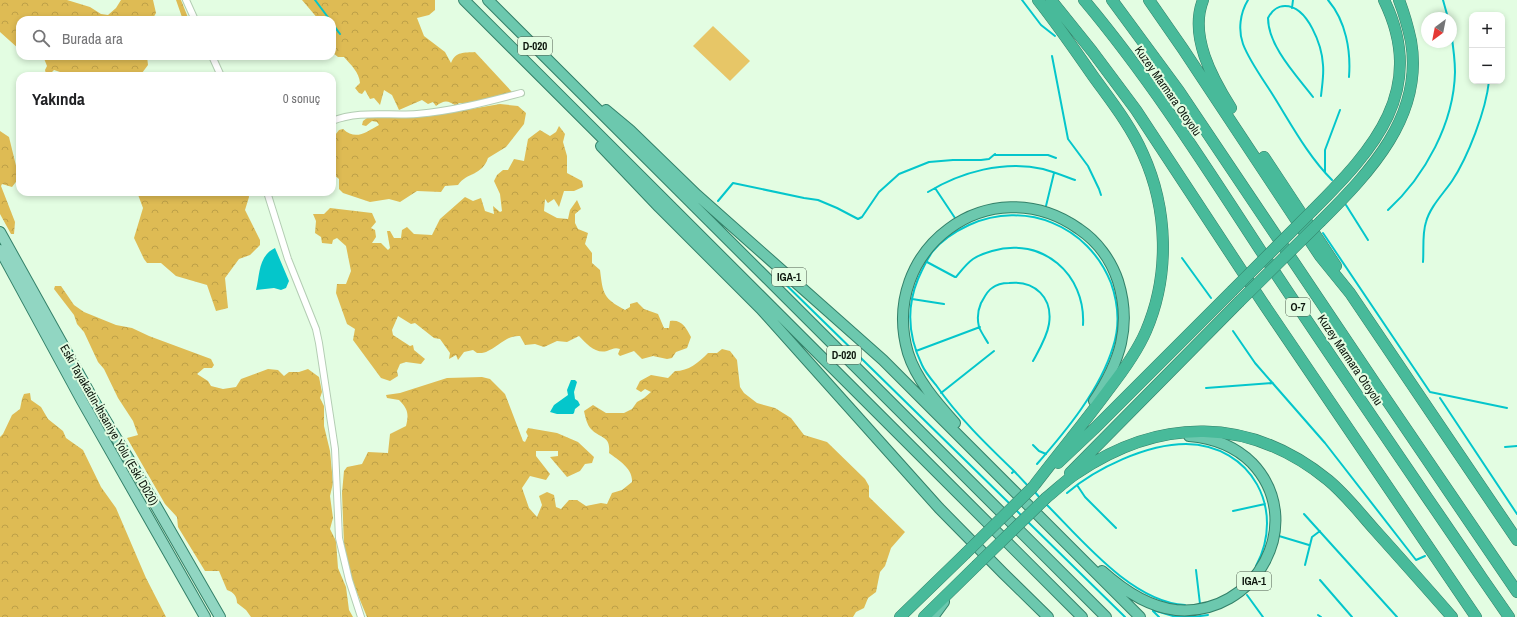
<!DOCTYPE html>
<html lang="tr">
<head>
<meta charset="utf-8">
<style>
  :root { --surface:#fff; --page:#f6f6f6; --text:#202124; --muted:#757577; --line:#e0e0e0 }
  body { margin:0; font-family:"Archivo Narrow",sans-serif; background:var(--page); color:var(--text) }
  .controls { position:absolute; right:12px; top:12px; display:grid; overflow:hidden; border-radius:8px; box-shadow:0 2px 6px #0003 }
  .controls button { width:36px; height:36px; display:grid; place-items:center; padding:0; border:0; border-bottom:1px solid var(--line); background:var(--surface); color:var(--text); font:20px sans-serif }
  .compass { position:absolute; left:1421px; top:12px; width:36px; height:36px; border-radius:50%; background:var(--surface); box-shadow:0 2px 6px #0003; rotate:212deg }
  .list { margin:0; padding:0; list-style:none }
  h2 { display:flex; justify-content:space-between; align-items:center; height:52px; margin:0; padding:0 16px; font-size:17px }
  h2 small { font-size:13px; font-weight:400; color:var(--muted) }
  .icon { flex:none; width:22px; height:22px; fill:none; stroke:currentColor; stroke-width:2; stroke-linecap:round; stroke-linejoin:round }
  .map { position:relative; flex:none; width:1517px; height:617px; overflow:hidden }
  .search { position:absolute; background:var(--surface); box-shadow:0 2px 6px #0003; left:16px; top:16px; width:320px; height:44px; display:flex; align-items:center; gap:10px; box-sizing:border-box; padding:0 14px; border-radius:12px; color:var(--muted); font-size:15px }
  .panel { position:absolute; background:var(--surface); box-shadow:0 2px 6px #0003; left:16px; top:72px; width:320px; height:124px; border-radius:12px }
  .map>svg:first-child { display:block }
</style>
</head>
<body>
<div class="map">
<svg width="1517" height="617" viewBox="0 0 1517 617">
  <defs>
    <pattern id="forest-crowns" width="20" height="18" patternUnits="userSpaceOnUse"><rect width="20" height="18" fill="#debb54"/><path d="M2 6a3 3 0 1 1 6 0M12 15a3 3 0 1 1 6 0" fill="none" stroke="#bda048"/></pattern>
  </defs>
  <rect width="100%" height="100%" fill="#e3fde2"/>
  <!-- forest -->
  <path fill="url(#forest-crowns)" d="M0,0H67L90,7L101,14L108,15L116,8L121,0H153L156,13L152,20H20V55L19,49L0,32Z
    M176,0H181L189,20H183Z
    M302,0H435V10L429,15L417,18L424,36L445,52L451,63C456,51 464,53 475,52L512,92L478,103H459L456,106C448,100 444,100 436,106L433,102L428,104L422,100L399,110L392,95L384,90L380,105L374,98L370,99L365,90L362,94L359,93L355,88L360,83C359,72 351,65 344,57H338L333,53L332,49V20H319Z
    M43,56H147L148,65L142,73L141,76H63L60,72L54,70L50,74H46L45,70L47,66Z
    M500,104L518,106L526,113L524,124L506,147L488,158C482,176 467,172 458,185L445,186L441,192L417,191L400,202L389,199L370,202L343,193L339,189V179L334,175L332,176V139L339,130L343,129C356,141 366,132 379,125L377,122L372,121L366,126L362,125L363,121L367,118L424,117Z
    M559,126L565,134L563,142L567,156V173L582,181L583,187L574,191H564L559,207L554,199L548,203L545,199L544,211L557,218L568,219L570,210L577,200L581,209L575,214V223L578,229L588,233L585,244L592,253V263L600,270C603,294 603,298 625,310L630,307V304L637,302L644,309L658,314L664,328H669L670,321C682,319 686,328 691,337L687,348L676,352L672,358L667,359L653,356L642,359L634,351L620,356L618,354L620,349C615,347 612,349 607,351C595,354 587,344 579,336L567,342L557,341L544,347L535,344L525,345L520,336C506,335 499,347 486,352C484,353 480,353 477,353L473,350L464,352L458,360L456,355L449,359L450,353L440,339L434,338L415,323L411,324L398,316L392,330L393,335L410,346L413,345L414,350L425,359L421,364L406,362L400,364L397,371L398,376L390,381L381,378L353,340L355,329L347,324L336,293L337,284H346L351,271L346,246L337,238L333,240L332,244L322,243L321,237L315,233L316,221L313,214H324L330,208L372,213L376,222L371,228L375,230L376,237L372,243H381L388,250L390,248L387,231H390L394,238H401L402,230L407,227L414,234L432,235L440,219L465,197L473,201L481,198L485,211L494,214L493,206L500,212L502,211L500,194L494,181L497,175L503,170H508L514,159L524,161L528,139L540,130L550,136L556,132Z
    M0,131L9,137L19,178L12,187L2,184L1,186L15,222L14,234H11L0,214Z
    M137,192H248L249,197L245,210L260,240V245L250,255L239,259L225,278L228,308L216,311L207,285L176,276L161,263H147L144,259L134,238L143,208Z
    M55,286H61L74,305L84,312L116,325L132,328L149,336L211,359L214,365L212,368H204L197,374L208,381L211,386L223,389L236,387L241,379L268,369L278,370L284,376L289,372H299L308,369L319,377L322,392L320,398L324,406V426L330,451L333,483L330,496L333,518L330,529L336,541L338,568L346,587L349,610L353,617H251L246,610L237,603C237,597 234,592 227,590L219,571H205L178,527L177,517L165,504L127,438L138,435L133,421L118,398L104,369L98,362L84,332L77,324L74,315L54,289Z
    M722,349L730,351L737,360L740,387L744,393L757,403L775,408L791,418L804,435L827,442L865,479L869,486V497L905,532L891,548L885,566L880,572L876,592L868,598L864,608L856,612L853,617H367L353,583L344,545L342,493L344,471L347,467L362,464L368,452L388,453L390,434L406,426C409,414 408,409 399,400L387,398L386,395L400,393L447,378L482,377L490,379L505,394L523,441L525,442L528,436L526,432L528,428L557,433L578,442L594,457L592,463L585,464L580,471L567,477L550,457L558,456V451H536V456L550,474L546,480L530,476L522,488L529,508L537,517L542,505L539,496L547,492L554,495L556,507L561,509L569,500H577L586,506L601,503L607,504L612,493L622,490L632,482C633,468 618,460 609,453C611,435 600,439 591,429C587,425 585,416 584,411L593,405L606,413H624L632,409L637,402L644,398L651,392L645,389L641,392L636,389L640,381L651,375L668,378L675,371C689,371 698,363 708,353H717Z
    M30,393L31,400L41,407L48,419L63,431L66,438L83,450L101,487L116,508L146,578L166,617H0V437L3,434L12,415L20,409L22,399L24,394Z"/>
  <!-- garden -->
  <path fill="#e7c667" d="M713,26L750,61L730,81L693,46Z"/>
  <!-- water -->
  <path fill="#04c6cb" d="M275,248L289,281L286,288L281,290L274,288L256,290C260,275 258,256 275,248Z
    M571,380H575L577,382L574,392L575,399L578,401L580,405L575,409L574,413L573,414H557L550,412L554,405L568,395L567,390Z"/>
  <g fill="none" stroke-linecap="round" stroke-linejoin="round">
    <!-- stream -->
    <path stroke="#04c6cb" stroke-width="2" d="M315,0L330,20
      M1022,0L1041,25L1055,36
      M1248,0C1240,13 1238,30 1243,44C1249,60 1262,78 1271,92C1290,122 1307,155 1332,180
      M1328,0C1346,21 1351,51 1349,77
      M1443,0L1448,18
      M1292,8L1293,0
      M332,23L340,34
      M1052,56L1068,139L1088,166L1099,189L1101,195
      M1313,97C1297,76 1268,46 1268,18C1271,12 1277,6 1285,6C1308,6 1322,46 1323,65C1324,75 1322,86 1321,96
      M994,155H1048L1056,158
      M1325,172V150L1340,110
      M935,188L955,218
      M928,192C961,172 1004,160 1043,169C1054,172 1064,176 1075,180
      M718,201L733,183L804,198L818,200L837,208L858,219L862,217L879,192L899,174L929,162L953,160H981L989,159L995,154
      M1346,205L1368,240
      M1046,206L1054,173
      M1388,210C1425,176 1454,123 1455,72C1455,58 1453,45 1451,32
      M1323,233L1430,392L1507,408
      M1182,258L1211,298
      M927,262L955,277
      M1423,262C1424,249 1422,234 1426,222C1430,207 1443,194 1452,181C1468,157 1486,110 1489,81
      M773,272L1010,504
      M956,277C961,271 966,264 973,259C979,255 985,253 992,251C1042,236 1086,274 1083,325
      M912,299L944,304
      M1233,331L1255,363L1325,443L1416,560L1425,556
      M988,343C985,338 981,332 979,327C977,319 978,310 981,303C984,298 987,291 992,288C997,284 1003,283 1009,283C1035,280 1053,298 1049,324C1047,337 1039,350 1033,361
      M916,351L980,327
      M1206,388L1273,383
      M941,393L994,351
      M1440,398L1517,514
      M1033,445L1039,451L1046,454
      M1505,447L1517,446
      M1014,471C986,444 958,417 936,385C931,379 925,372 922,365C908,336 906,308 918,279C922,270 927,259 933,251C942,240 956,231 969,225C1025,200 1088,225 1111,283C1118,303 1120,326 1113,347C1100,390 1066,431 1037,464
      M1012,473L1014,471L1029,487
      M1077,485L1085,497L1116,528
      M1034,491L1040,498
      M1067,493C1096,468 1147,444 1186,444C1252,445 1286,510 1256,566
      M1046,504C1082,540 1132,602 1185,605
      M1016,510L1022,516
      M1233,511L1265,504
      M1304,514L1397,617
      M1027,521L1125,617
      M1279,536L1309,545
      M1305,565L1312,537L1320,531
      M1196,570L1200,604
      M1320,580L1352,617
      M1247,595L1263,617
      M1153,610L1173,616L1193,617
      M1153,611L1159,617
      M1318,615L1321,617
      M1193,617L1208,615"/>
    <defs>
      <path id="minor" d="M186,0L195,20
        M212,56L221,76
        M332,121C359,110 388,116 417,114C452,111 487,102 521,93
        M267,192L288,259L316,329L319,343L335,449L339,538L349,580L361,617"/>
      <path id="primary" d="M0,232L93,399L133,466L220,617
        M0,250L82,401L205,617"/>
      <path id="trunk" d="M464,0L1082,617
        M488,0L1106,617
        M606,110L630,130L697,195L883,360L1140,617
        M601,146L659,207L761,309L939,508L1003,573L1048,617
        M955,423C937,403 916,379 908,353C878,250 990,166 1079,229C1097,241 1111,260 1118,281C1132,326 1120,362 1094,401
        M1102,571C1122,589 1149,607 1176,610C1256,617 1308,522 1252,463C1235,446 1213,438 1189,436
        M933,617L944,602"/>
      <path id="motorway" d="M1051,0L1092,51L1136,110L1263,303L1476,617
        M1084,0C1157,87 1216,183 1278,277C1345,378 1414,478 1482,578L1509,617
        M1112,0L1179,91L1375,383L1517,592
        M1149,0L1183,49L1320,256L1350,293L1517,540
        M1203,0C1189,36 1212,78 1231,108
        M1264,157L1336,266
        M1313,210C1374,149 1428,90 1384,0
        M1321,221C1370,172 1424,116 1411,41C1408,27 1404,13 1399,0
        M1058,463L1094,429L1232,291
        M1070,473L1239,302
        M1033,487C1058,454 1085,422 1109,389C1123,371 1137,352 1146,331C1170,275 1168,209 1143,154C1131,126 1111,101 1093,76C1075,50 1057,24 1038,0
        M1046,498C1056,490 1066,480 1077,473C1160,417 1249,416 1328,480C1345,494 1359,512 1374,529C1400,558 1426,587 1452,617
        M900,617L965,554
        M924,617L976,566"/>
    </defs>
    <!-- minor casing -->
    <use href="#minor" stroke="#b3cdb3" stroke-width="8"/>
    <!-- primary casing -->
    <use href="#primary" stroke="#338169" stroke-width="12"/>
    <!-- trunk casing -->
    <use href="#trunk" stroke="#338169" stroke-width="12"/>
    <!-- motorway casing -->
    <use href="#motorway" stroke="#338169" stroke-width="12"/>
    <!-- minor -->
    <use href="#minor" stroke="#fff" stroke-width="6"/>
    <!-- primary -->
    <use href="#primary" stroke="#91d6c2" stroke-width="10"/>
    <!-- trunk -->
    <use href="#trunk" stroke="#6cc8ae" stroke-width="10"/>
    <!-- motorway -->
    <use href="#motorway" stroke="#48ba9a" stroke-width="11"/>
    <defs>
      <path id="motorway-bridge" d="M1232,291L1313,210
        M1239,302L1321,221
        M965,554L1033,487
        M976,566L1046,498"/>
    </defs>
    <!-- motorway-bridge casing -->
    <use href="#motorway-bridge" stroke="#338169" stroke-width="12" stroke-linecap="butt"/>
    <!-- motorway-bridge -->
    <use href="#motorway-bridge" stroke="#48ba9a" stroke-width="11"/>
  </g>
  <g text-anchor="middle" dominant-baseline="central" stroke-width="4" stroke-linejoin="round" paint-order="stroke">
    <!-- shield labels -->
    <g fill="#e3fde2" stroke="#4d5b4d" stroke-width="1">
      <rect x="518" y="37" width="34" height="18" rx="3"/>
      <rect x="772" y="268" width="34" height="18" rx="3"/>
      <rect x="1286" y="298" width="24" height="18" rx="3"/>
      <rect x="827" y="346" width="34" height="18" rx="3"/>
      <rect x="1237" y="572" width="34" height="18" rx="3"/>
    </g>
    <g font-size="11" font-weight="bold" fill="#0d160d">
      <text x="535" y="46">D-020</text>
      <text x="789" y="277">IGA-1</text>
      <text x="1298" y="307">O-7</text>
      <text x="844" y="355">D-020</text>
      <text x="1254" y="581">IGA-1</text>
    </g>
    <!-- street labels -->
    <g font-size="12" fill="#0d160d" stroke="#e3fde2">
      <text transform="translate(1168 91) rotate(55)">Kuzey Marmara Otoyolu</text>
      <text transform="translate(1350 360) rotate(56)">Kuzey Marmara Otoyolu</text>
      <text transform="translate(109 425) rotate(60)">Eski Tayakadın-İhsaniye Yolu (Eski D020)</text>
    </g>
  </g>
</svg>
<div class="controls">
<button>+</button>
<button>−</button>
</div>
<svg class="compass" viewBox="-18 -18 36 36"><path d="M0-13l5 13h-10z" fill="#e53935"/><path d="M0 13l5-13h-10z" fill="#757577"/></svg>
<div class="search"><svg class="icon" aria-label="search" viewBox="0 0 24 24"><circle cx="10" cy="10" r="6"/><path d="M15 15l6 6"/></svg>Burada ara</div>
<section class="panel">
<h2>Yakında<small>0 sonuç</small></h2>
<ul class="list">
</ul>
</section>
</div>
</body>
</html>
